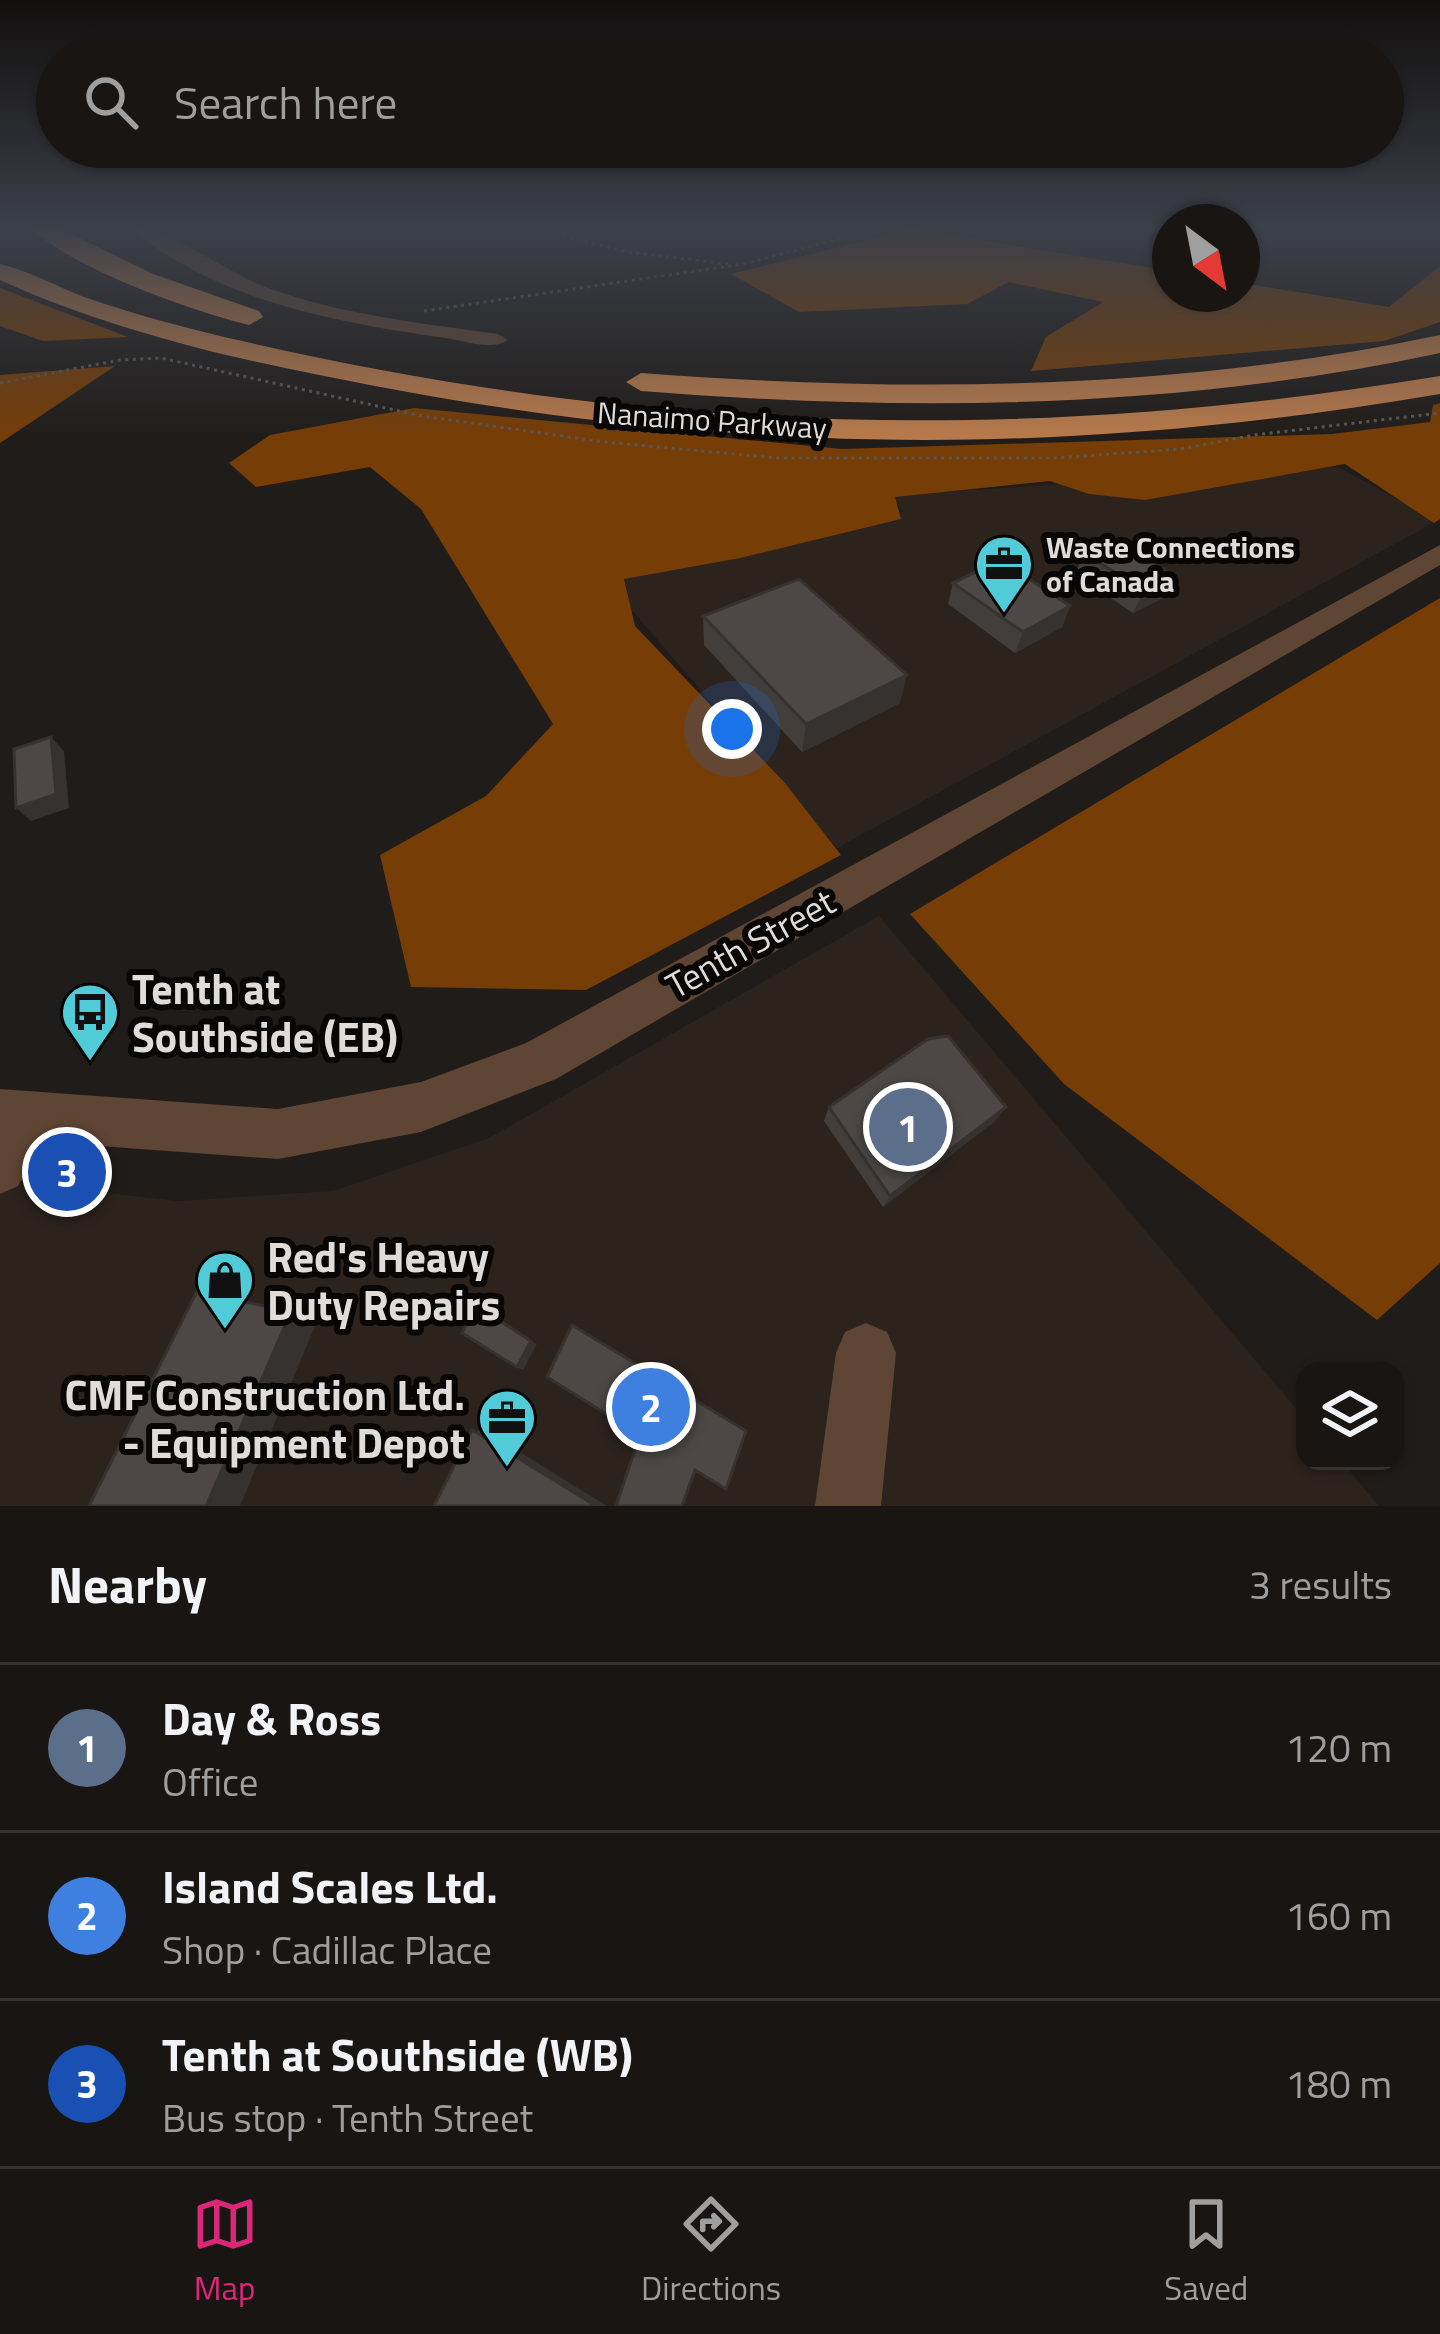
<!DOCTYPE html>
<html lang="en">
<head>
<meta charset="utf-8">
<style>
  :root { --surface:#181513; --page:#252221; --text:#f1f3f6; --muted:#9f9fa0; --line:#363433; --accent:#db2777 }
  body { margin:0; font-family:"Titillium Web",sans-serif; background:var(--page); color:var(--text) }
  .controls { position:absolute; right:36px; bottom:36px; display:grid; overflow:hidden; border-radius:24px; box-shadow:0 3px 9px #0004 }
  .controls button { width:108px; height:108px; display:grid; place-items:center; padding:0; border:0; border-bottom:3px solid var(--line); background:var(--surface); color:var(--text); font:60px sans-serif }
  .compass { position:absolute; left:1152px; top:204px; width:108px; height:108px; border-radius:50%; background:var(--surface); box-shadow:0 3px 9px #0004; rotate:148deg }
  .you { position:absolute; left:732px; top:729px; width:42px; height:42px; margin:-30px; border:9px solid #fff; border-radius:50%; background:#1a73e8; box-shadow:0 0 0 18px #1a73e833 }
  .badge { display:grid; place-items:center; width:78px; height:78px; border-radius:50%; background:var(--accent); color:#fff; font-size:39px; font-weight:700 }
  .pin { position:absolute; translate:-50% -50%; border:6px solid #fff; box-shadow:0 3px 12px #0006 }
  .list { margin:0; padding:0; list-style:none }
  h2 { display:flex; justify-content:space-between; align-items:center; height:156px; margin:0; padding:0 48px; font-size:51px }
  h2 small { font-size:39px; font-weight:400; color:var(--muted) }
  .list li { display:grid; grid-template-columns:78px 1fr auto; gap:36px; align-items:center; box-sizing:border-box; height:168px; padding:0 48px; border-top:3px solid var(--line) }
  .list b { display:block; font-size:45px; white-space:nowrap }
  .list p { margin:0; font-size:39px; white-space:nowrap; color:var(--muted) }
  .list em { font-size:39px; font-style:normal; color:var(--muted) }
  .icon { flex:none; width:66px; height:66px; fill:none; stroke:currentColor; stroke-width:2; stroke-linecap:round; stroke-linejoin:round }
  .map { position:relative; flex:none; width:1440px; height:1506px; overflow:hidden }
  .search { position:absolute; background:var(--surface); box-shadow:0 3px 9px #0004; left:36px; right:36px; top:36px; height:132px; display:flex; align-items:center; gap:30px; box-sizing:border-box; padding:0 42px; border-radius:66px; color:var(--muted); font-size:45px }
  .sheet { height:660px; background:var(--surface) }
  nav { display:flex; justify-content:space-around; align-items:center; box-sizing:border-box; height:168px; border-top:3px solid var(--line); background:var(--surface); font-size:33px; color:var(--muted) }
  nav a { display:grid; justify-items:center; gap:6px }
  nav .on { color:var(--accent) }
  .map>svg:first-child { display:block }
</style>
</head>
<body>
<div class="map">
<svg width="1440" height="1506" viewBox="0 0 1440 1506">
  <rect width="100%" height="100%" fill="#201c19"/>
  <!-- built -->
  <path fill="#2d231d" d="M1338,467L1437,521L837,848L629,607L622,557L904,512L889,495Z
    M879,916L1305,1419V1461H1341L1379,1506H0V1181L177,1201L333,1191L489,1138Z"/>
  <!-- forest -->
  <path fill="#773d06" d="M912,229L1170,271V294H1242V283L1389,307L1440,266V322L1384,341L1031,371L1046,337L1103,302L1009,282L967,304L799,312L731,274Z
    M0,288L128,337L43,341L0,326Z
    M115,366L0,443V375Z
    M1440,403V519L1434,523L1345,464L1145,500L1089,494L1050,481L895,497L901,519L740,558L624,579L635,626L785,783L841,855L586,990L411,987L380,855L486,796L553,724L421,509L370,467L256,487L229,463L270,435L414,408L842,449L1332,434L1430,422L1433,405Z
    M1440,598V1263L1377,1320L1064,1084L910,914Z"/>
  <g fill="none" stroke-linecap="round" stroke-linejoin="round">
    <!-- path -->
    <path stroke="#5b5754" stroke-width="3" stroke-dasharray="3 4.5" stroke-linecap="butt" d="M534,229L628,252L728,264
      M424,311L743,264L877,229
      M0,383L120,360L161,358L422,416L604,442L778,458H1055L1181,449L1254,435L1440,413"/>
    <!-- minor -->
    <path fill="#5f4533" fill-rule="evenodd" d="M132,229C172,229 227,273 268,288C342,315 421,323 498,334L508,340C493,351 464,341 446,338C340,323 216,301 132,229Z
      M1440,545V565L556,1079L421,1132L278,1159L45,1142L18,1186L0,1194V1089L278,1109L421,1082L526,1043Z
      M866,1323L887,1332L896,1353L881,1506H815L836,1353L845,1332Z"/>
    <!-- highway -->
    <path fill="#b97a4b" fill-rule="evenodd" d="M33,229H61L153,274L259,311L263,317L249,325C195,312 70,268 33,229Z
      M0,264C29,271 56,286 84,297C136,315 189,329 242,341C648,435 1029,444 1440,376V394C1071,457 743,456 375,386C247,362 119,334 0,280Z
      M1440,335V353C1175,410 911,412 641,391L626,382L641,373C911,393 1175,391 1440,335Z"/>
  </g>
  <!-- wall -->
  <path fill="#423e3b" d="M1084,553L1174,576L1163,598L1133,613L1075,574Z
    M953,583L1070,606L1062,627L1015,653L948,604Z
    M703,616L900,703L802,752L704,645Z
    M829,1107L995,1121L883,1207L824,1121Z"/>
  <!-- shaded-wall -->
  <path fill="#363230" d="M1174,576L1163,598L1133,613L1144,591Z
    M1070,606L1062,627L1015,653L1023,632Z
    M907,675L900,703L802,752L806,724Z
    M51,737L64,751L69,808L31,821L16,808Z
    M1006,1107L995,1121L883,1207L890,1196Z
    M291,1312L317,1321L240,1506H206Z
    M531,1341L537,1344L523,1370L517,1367Z
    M472,1430L486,1431L607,1506H596Z"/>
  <!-- building -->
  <path fill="#4d4845" stroke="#363230" stroke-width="3" d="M1114,539L1174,576L1144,591L1084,553Z
    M1000,560L1070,606L1023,632L953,583Z
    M799,579L907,675L806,724L703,616Z
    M51,737L56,794L16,808L14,749Z
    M948,1036L1006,1107L890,1196L829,1107L928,1039Z
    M197,1291L291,1312L206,1506H89Z
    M477,1306L531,1341L517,1367L462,1333Z
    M572,1325L746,1431L726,1489L695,1470L682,1506H616L640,1435L547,1377Z
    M472,1430L596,1506H434Z"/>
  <!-- sky -->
  <linearGradient id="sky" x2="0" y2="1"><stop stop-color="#120f0e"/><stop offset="0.52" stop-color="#3c4049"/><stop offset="1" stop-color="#3c4049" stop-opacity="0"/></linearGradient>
  <rect width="1440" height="440" fill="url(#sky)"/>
  <!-- icons -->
  <defs>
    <symbol id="office-pin" viewBox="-11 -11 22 30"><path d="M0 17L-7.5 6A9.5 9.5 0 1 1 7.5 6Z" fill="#52cbd9" stroke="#090706"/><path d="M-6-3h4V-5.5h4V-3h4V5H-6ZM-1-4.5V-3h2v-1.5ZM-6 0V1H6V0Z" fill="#111"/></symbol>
    <symbol id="bus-pin" viewBox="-11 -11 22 30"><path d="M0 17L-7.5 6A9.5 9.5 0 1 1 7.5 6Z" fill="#52cbd9" stroke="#090706"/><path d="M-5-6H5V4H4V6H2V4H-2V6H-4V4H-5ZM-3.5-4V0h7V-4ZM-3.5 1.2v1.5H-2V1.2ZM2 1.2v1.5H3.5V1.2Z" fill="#111"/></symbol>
    <symbol id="shop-pin" viewBox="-11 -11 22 30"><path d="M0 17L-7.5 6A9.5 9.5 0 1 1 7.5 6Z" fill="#52cbd9" stroke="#090706"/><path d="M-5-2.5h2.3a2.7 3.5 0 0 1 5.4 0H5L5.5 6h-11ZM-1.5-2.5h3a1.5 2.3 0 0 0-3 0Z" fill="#111"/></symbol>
  </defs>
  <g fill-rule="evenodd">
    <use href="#office-pin" x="971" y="531" width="66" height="90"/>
    <use href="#bus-pin" x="57" y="979" width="66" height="90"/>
    <use href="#shop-pin" x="192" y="1247" width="66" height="90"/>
    <use href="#office-pin" x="474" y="1385" width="66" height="90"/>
  </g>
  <g text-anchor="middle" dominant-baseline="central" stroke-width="12" stroke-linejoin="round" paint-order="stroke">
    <!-- far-street labels -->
    <g font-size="30" fill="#dfdcda" stroke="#090706">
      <text transform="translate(712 420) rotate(4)">Nanaimo Parkway</text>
    </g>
    <!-- far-poi labels -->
    <g font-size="30" font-weight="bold" fill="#dfdcda" stroke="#090706" text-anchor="start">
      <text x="1046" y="547">Waste Connections<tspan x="1046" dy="34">of Canada</tspan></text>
    </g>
    <!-- street labels -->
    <g font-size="36" fill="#dfdcda" stroke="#090706">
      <text transform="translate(750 943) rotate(-29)">Tenth Street</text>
    </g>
    <!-- near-poi labels -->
    <g font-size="42" font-weight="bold" fill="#dfdcda" stroke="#090706" text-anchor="start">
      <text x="132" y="988">Tenth at<tspan x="132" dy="48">Southside (EB)</tspan></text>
      <text x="267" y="1256">Red's Heavy<tspan x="267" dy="48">Duty Repairs</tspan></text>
      <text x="465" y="1394" text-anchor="end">CMF Construction Ltd.<tspan x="465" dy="48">- Equipment Depot</tspan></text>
    </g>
  </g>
</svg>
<div class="controls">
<button><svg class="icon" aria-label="layers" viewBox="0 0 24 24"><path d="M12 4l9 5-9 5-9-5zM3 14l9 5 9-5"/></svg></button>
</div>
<svg class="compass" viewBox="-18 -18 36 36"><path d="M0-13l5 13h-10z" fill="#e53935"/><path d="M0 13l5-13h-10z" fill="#9f9fa0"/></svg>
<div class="you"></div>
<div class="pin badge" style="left:908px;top:1127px;background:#5c6f8a">1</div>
<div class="pin badge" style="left:651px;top:1407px;background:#3f7fe0">2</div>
<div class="pin badge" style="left:67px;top:1172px;background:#1a4fb4">3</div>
<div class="search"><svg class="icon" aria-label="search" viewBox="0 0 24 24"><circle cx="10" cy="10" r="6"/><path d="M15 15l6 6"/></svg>Search here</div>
</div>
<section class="sheet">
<h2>Nearby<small>3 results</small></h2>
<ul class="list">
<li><span class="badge" style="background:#5c6f8a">1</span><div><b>Day &amp; Ross</b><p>Office</p></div><em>120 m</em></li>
<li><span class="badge" style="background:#3f7fe0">2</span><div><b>Island Scales Ltd.</b><p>Shop · Cadillac Place</p></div><em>160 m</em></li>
<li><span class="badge" style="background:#1a4fb4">3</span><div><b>Tenth at Southside (WB)</b><p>Bus stop · Tenth Street</p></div><em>180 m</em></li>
</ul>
</section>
<nav>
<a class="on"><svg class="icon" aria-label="map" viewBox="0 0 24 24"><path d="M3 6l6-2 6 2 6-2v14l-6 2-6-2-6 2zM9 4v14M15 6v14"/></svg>Map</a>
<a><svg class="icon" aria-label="directions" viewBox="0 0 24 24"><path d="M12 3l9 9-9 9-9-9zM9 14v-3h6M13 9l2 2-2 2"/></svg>Directions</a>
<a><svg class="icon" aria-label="saved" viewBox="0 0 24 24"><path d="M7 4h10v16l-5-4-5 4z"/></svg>Saved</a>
</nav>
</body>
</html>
